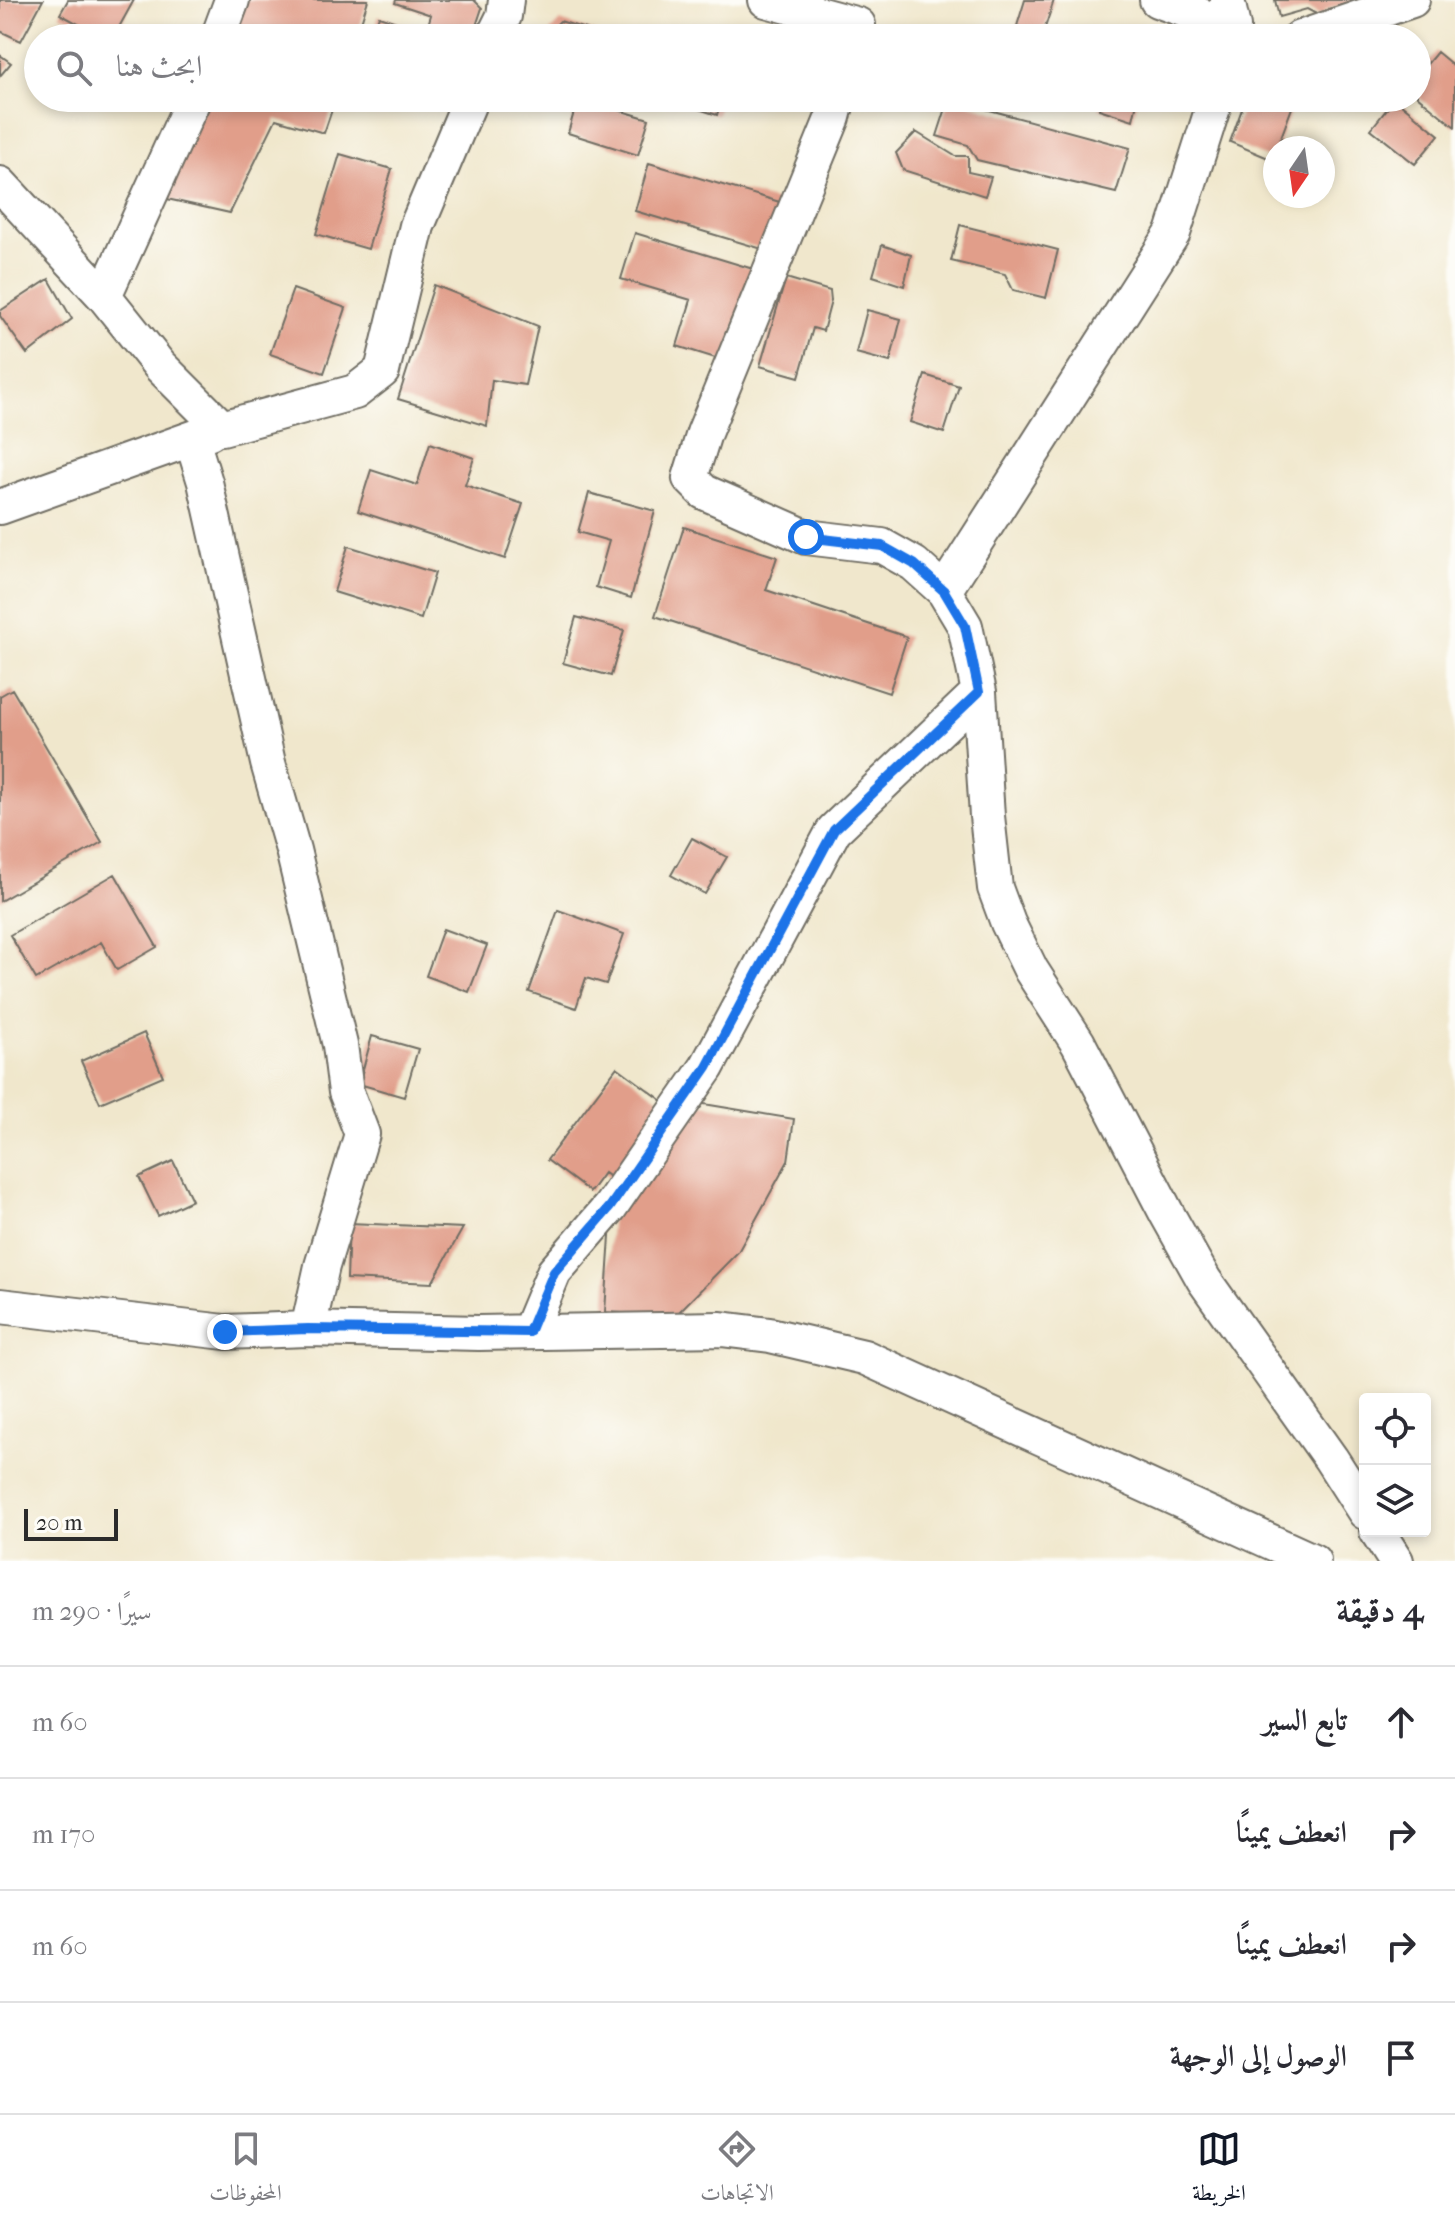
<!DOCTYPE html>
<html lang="ar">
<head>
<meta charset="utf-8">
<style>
  :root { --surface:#fff; --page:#f2f2f3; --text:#2b2b33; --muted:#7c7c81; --line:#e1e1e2; --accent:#111827 }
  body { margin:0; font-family:"IM FELL French Canon",Amiri,serif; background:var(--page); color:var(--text); direction:rtl }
  .controls { position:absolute; right:24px; bottom:24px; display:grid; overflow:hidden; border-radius:8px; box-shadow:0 4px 12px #0003 }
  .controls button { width:72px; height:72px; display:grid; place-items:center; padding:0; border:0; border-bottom:2px solid var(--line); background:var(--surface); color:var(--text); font:40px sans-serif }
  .compass { position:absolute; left:1263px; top:136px; width:72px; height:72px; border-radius:50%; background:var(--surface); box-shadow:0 4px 12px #0003; rotate:193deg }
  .scale { position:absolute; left:24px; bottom:20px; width:94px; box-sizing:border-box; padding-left:8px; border:4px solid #2b2b2b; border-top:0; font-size:22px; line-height:28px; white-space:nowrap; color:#2b2b2b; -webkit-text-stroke:6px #fdfcf7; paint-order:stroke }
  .stop { position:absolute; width:24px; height:24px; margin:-18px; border:6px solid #1a73e8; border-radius:50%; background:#fff }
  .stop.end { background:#1a73e8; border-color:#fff; box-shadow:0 2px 8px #0008 }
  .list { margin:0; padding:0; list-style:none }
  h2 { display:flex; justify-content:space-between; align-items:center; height:104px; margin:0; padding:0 32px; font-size:34px }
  h2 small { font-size:26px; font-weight:400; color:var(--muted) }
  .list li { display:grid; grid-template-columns:52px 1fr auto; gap:24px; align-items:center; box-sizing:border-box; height:112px; padding:0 32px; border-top:2px solid var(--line) }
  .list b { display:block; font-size:30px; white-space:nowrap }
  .list em { font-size:26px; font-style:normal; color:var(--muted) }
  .icon { flex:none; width:44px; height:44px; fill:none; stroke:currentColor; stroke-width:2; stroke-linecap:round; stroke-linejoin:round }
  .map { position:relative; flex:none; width:1455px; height:1561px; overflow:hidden; direction:ltr }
  .search { position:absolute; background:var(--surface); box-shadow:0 4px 12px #0003; left:24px; right:24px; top:24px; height:88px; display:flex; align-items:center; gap:20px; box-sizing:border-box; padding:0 28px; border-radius:44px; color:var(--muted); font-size:30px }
  .sheet { height:552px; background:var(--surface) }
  nav { display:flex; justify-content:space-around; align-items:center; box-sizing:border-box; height:112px; border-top:2px solid var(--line); background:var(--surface); font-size:22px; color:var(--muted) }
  nav a { display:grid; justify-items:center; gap:4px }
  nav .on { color:var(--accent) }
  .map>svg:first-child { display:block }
</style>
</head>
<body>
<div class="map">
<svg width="1455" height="1561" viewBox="0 0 1455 1561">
  <rect width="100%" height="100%" fill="#fdfcf7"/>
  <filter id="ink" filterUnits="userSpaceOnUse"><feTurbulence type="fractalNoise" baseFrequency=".0125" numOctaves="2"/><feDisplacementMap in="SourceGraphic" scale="16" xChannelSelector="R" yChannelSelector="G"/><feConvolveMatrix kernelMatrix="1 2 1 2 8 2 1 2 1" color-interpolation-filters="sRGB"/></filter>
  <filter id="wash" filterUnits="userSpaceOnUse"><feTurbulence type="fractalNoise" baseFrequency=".006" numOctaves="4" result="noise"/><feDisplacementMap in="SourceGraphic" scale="32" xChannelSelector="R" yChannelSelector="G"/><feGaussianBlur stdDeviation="1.8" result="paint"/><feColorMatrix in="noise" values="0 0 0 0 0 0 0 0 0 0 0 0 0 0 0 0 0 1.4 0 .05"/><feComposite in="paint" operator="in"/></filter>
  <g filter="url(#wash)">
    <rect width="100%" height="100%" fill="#f0e7cc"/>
    <g id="blocks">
      <!-- building -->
      <path fill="#e19e8a" d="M0,0H43L21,41L0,31Z
        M68,0H134L113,38H104L60,14Z
        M243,0H368L356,38H229Z
        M396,0H474L482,8L472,38H371L379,16L426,32L431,15L395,3Z
        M1025,0H1054L1043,34L1017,26Z
        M1275,0H1356L1357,1L1328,9L1320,16L1307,9L1279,17Z
        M560,21L611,37V38H543Z
        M1437,52L1455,67V127L1417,96V76Z
        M0,55L11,63L0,76Z
        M206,98H336L324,133L276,119L230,213L167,199Z
        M578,98L649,119L638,155L568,133Z
        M665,98H722L717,115Z
        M1100,98H1138L1133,120L1099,109Z
        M1246,98H1276L1293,105L1277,148H1275L1273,160L1230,142Z
        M949,99L1130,148L1116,193L977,160L968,145L937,136Z
        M1395,99L1439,135L1415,164L1371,129Z
        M916,132L955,156H968V172L991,177L985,196L903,170L896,153Z
        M340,154L392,169L368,249L316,234Z
        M649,163L783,203L769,251L635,211Z
        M960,225L1058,250L1046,298L1013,290L1005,274L951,261Z
        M635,233L753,269L725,361L677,346L691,300L621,279Z
        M882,245L911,255L904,286L873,276Z
        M786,278L830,291L831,301L823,331L813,328L799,377L760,366Z
        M49,279L72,319L27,354L0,316V311Z
        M434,285L538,326L525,385L492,380L487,426L398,399Z
        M293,289L346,308L324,373L270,354Z
        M867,310L901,319L890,362L856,353Z
        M925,375L959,386L944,433L910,422Z
        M430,443L474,458L465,485L523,504L505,559L358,511L371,470L417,485Z
        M589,493L655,511L631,598L596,587L609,541L578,532Z
        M684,527L777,557L766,590L907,637L889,693L655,616Z
        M348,546L435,573L421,619L334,592Z
        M576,617L624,630L611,676L563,663Z
        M12,689L102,842L0,901V696Z
        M692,838L727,857L705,894L671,875Z
        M115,874L157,947L117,970L101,942L36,979L10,935Z
        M558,910L624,934L606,984L586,978L576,1008L529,992Z
        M443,929L487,945L469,992L426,976Z
        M144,1033L163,1076L100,1103L81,1061Z
        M372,1036L418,1049L404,1097L359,1084Z
        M617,1067L671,1107L615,1181L604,1173L590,1192L547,1160Z
        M692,1102L794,1119L788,1161L738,1252L675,1316L605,1312L611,1221Z
        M173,1161L192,1200L158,1216L139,1177Z
        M349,1223L463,1228L432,1283L347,1279Z"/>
    </g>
  </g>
  <g filter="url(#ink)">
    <use href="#blocks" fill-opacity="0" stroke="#706d63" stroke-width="2"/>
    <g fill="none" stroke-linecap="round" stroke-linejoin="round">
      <defs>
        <path id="minor" d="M766,0L858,25
          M1157,0L1233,27L1227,0
          M218,38L232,0
          M493,38L504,16L506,0
          M1300,38L1412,0
          M838,98L833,117L704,433L690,478L704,492L806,537L882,546L914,564L944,591L965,626L979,692L987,816L995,888L1008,923L1031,970L1078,1043L1167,1214L1204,1280L1331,1459L1365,1512
          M0,184L104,296L160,366L222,428L355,392L382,371L417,226L471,98
          M104,296L194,98
          M192,440L205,482L268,763L293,850L340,1045L346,1092L362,1134L322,1266L308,1329
          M0,507L210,432
          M944,591L1173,233L1216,98
          M0,1306L225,1332L308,1329L479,1333L721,1329L770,1335L864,1357L1313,1561
          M529,1332L554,1272L610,1207L707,1067L834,830L979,692
          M1377,1531L1396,1561"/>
      </defs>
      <!-- minor casing -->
      <use href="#minor" stroke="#706d63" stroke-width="38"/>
      <!-- minor -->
      <use href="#minor" stroke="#fff" stroke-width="34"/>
    </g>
  </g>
  <g fill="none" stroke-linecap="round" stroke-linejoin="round" filter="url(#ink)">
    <!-- route -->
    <path stroke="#1a73e8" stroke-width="10" d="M225,1332L308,1329L529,1332L554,1272L610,1207L707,1067L834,830L979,692L965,626L944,591L914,564L882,546L806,537"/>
  </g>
</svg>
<div class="controls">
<button><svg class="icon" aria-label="locate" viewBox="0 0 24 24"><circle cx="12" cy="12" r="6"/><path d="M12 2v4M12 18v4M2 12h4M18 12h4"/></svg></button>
<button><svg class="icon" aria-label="layers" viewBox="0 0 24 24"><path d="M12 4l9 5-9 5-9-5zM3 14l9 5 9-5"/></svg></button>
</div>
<svg class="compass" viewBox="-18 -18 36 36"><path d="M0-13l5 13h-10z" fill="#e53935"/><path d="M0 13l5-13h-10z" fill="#7c7c81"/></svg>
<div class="scale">20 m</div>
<div class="stop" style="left:806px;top:537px"></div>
<div class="stop end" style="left:225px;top:1332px"></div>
<div class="search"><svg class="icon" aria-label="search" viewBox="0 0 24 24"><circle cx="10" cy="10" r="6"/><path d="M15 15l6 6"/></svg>ابحث هنا</div>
</div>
<section class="sheet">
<h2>4 دقيقة<small>سيرًا · 290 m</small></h2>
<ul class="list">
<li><svg class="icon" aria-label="ahead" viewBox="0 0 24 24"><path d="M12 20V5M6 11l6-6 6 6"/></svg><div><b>تابع السير</b></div><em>60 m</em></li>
<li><svg class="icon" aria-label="right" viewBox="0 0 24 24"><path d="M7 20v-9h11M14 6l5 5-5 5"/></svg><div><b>انعطف يمينًا</b></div><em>170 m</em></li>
<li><svg class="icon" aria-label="right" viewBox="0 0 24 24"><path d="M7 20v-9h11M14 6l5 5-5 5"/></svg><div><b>انعطف يمينًا</b></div><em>60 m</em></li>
<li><svg class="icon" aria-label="arrive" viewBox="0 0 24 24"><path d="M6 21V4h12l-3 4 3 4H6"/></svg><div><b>الوصول إلى الوجهة</b></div></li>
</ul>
</section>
<nav>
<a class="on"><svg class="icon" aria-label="map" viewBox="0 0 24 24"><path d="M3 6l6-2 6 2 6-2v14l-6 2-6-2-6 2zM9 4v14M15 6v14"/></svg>الخريطة</a>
<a><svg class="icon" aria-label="directions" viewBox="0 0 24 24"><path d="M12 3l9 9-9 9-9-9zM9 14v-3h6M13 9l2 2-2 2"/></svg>الاتجاهات</a>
<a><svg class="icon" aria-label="saved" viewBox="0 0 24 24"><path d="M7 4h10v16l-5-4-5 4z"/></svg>المحفوظات</a>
</nav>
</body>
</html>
